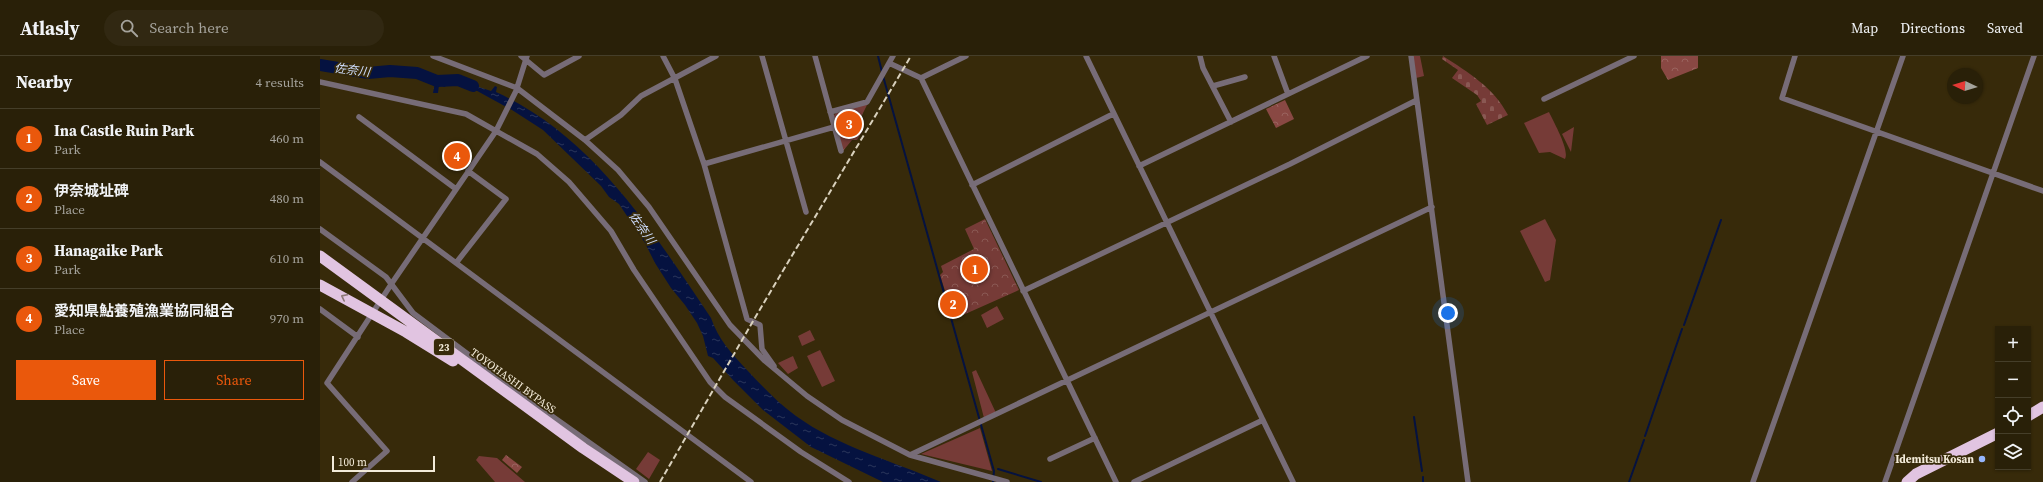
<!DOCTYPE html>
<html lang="en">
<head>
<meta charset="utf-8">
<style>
  :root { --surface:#292008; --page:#312812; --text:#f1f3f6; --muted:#a5a39c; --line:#453e29; --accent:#ea580c }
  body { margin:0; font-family:"Source Serif 4","Noto Sans JP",serif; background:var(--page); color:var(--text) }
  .controls { position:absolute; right:12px; bottom:12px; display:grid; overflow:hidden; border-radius:0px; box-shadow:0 1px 3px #0004 }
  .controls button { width:36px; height:36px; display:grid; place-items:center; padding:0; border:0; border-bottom:1px solid var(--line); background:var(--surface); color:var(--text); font:20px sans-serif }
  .compass { position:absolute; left:1627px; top:12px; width:36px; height:36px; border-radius:50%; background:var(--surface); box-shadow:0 1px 3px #0004; rotate:274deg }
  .scale { position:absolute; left:12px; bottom:10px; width:103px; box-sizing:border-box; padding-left:4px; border:2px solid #f3ebd9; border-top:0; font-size:11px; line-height:14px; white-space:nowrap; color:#f3ebd9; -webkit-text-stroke:3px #372a0a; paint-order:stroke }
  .you { position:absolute; left:1128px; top:257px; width:14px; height:14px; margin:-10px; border:3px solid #fff; border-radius:50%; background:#1a73e8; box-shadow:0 0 0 6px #1a73e833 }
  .badge { display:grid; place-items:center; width:26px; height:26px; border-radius:50%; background:var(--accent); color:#fff; font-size:13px; font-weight:700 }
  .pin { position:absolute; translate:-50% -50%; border:2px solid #fff; box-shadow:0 1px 4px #0006 }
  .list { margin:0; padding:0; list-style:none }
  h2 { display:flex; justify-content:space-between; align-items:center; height:52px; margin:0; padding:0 16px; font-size:17px }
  h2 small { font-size:13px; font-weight:400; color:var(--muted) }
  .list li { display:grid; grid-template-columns:26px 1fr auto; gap:12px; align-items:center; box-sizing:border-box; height:60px; padding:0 16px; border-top:1px solid var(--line) }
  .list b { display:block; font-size:15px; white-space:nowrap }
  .list p { margin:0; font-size:13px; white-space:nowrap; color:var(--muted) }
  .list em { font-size:13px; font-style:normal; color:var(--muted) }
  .actions { display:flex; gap:8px; padding:12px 16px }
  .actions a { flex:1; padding:9px 0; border:1px solid var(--accent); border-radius:0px; text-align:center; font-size:14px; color:var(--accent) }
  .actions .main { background:var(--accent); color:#fff }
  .icon { flex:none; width:22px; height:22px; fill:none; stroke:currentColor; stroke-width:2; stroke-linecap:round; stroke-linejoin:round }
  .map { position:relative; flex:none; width:1723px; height:426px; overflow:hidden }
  header { display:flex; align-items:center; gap:24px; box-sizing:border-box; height:56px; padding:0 20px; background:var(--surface); border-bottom:1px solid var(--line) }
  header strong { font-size:19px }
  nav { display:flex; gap:22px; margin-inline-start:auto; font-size:14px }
  .search { width:280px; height:36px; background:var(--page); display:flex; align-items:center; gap:10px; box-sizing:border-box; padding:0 14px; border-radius:22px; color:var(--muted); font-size:15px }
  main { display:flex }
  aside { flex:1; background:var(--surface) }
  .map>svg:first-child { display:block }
</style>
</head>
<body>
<header>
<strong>Atlasly</strong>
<div class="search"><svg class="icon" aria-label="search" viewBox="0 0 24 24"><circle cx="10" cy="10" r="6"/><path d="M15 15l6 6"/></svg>Search here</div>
<nav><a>Map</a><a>Directions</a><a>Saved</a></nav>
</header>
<main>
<aside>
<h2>Nearby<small>4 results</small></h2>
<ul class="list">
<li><span class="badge">1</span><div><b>Ina Castle Ruin Park</b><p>Park</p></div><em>460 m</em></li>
<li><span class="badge">2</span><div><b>伊奈城址碑</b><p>Place</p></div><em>480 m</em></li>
<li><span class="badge">3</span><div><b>Hanagaike Park</b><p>Park</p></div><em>610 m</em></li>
<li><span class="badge">4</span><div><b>愛知県鮎養殖漁業協同組合</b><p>Place</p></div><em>970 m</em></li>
</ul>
<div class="actions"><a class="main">Save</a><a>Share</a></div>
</aside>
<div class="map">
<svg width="1723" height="426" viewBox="0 0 1723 426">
  <defs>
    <pattern id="forest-crowns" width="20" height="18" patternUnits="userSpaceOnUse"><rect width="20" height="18" fill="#894843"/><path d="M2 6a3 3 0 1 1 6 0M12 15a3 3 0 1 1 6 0" fill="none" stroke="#9a635e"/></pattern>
    <pattern id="cemetery-stones" width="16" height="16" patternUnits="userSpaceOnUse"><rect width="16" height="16" fill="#763b37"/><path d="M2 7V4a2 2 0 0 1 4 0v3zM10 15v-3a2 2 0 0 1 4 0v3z" fill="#8a5853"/></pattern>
    <pattern id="park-crowns" width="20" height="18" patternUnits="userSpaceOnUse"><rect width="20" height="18" fill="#763b37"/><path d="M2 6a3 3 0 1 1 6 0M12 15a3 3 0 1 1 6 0" fill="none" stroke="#8a5853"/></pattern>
    <pattern id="water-ripples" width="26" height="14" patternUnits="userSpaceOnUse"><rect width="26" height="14" fill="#051240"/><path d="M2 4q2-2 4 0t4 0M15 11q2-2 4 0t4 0" fill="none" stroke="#2a355b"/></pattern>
  </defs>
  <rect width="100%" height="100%" fill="#372a0a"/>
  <!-- grass -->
  <path fill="#763b37" d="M1093,0H1100L1104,20L1096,22Z
    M1229,56C1233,65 1250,94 1245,103L1230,96L1219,97L1204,67Z
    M1254,71L1251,96L1242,78Z
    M1225,163L1236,184L1230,224L1225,226L1200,175Z
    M677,250L684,263L667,272L661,259Z
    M490,274L495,284L482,290L478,280Z
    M500,294L515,325L502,331L487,300Z
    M473,300L478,312L468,318L458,307Z
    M656,314L676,357L664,362L652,316Z
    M660,372L672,415L601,398Z
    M328,396L340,404L329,423L316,413Z
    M159,400L177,402L205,426H175L156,404Z"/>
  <!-- forest -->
  <path fill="url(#forest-crowns)" d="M1341,0H1378V12L1348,24L1341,12Z
    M965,44L974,63L956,72L946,53Z
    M186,399L202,411L197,417L182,404Z"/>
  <!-- cemetery -->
  <path fill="url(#cemetery-stones)" d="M1123,0C1149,17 1173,31 1188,59L1167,69L1156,48L1161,45L1157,39L1132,22L1138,14L1122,3Z"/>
  <!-- park -->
  <path fill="url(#park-crowns)" d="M545,48L547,49L541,61L543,74L537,84H532L523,95L513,60L516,57Z
    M665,163L699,234L634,263L620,219L623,216L621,210L654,193L645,173Z"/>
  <!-- water -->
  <path fill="url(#water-ripples)" d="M123,19L171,35L175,30L177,31L176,36C274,81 333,176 391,262C398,283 412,298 427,314C442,330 458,347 476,360C519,391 573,405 621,426H563L491,391L443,354L413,324L393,302L388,300L383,280L377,267L365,249L351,232L335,207L325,187L299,148L289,141L281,130L223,74L192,54L139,25L129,24L125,31L119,29L118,37H113L116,20L122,22Z
    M532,56L538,60L535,70L532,71L527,65Z"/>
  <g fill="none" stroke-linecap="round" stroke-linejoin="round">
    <!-- stream -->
    <path stroke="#051240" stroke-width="2" d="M558,0L562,16
      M563,20L674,415L673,426
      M1364,269L1401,164
      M1094,361L1102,415
      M1325,380L1362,273
      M678,413L721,426
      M1103,421V426
      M1309,426L1324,384"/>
    <!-- river -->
    <path stroke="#051240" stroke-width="12" d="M0,9L48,17L70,15L97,17L117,25L138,24L153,30"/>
    <!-- street -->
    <path stroke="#776c77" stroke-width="5.5" d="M113,0L197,32L265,84L298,114L329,151L410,269L445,305L487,340L522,364L590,399L687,426
      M201,0L224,19L259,0
      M343,0L355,23L384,108L427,263L440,269L442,293L454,310
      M442,0L486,156
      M495,0L521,95
      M766,0L973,426
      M880,0L883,12L911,66
      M954,0L968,38
      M1091,0L1148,426
      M1475,0L1462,42L1723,135
      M569,7L601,22L796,426
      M601,22L646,0
      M0,26L146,58L217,98L249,126L291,175L314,214L390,326L405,341L481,396L529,426
      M893,30L925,21
      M1224,43L1314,0
      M510,56L547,46L573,0
      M39,61L136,133
      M265,84L301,59L321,40L396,0
      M0,106L431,426
      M384,108L514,71
      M819,110L1047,0
      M652,129L793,58
      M0,173L66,221L93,257L205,341L325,426
      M136,207L186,143L148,115
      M703,235L970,108L1095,45
      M0,253L38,281
      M590,399L1112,151
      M730,403L775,382
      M32,426L67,395L7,327L72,227L176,75L196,35L207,0
      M814,426L943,364
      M1433,426L1583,0
      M1565,426L1714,0"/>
    <!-- highway -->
    <path stroke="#e1c4e1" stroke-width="11" d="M0,200L263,392L314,426
      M0,229L86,276L133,305
      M1708,360L1723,351
      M1587,426L1596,418L1678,377"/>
    <!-- rail -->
    <path stroke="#d9d1bd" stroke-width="2" stroke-dasharray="6 3" stroke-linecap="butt" d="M340,426L436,260L591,0"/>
  </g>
  <!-- one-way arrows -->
  <defs><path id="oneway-chevron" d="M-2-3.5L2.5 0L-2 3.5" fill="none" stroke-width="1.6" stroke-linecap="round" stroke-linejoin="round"/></defs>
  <use stroke="#8c7776" href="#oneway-chevron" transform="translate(24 241) rotate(-153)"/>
  <!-- markers -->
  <circle fill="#96b6fd" stroke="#372a0a" stroke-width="1.5" cx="1662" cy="403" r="4"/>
  <g text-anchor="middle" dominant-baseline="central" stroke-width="3.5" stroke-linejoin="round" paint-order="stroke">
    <!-- shield labels -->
    <rect fill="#372a0a" stroke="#bbb19b" stroke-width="1" x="114" y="283" width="20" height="16" rx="3"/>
    <g font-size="10" font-weight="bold" fill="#f3ebd9">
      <text x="124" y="291">23</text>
    </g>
    <!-- street labels -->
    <g font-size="11" fill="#f3ebd9" stroke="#372a0a">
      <text transform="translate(193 325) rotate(36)">TOYOHASHI BYPASS</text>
    </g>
    <!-- poi labels -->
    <g font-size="11" font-weight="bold" fill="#f3ebd9" stroke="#372a0a" text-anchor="end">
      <text x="1654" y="403">Idemitsu Kosan</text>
    </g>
    <!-- water labels -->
    <g font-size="12" font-style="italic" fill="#ceddfd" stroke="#372a0a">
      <text transform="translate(32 14) rotate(7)">佐奈川</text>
      <text transform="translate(322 172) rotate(55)">佐奈川</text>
    </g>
  </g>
</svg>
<div class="controls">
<button>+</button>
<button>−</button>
<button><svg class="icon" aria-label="locate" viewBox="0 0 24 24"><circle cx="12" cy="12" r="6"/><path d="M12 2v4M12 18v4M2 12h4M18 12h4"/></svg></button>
<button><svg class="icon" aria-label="layers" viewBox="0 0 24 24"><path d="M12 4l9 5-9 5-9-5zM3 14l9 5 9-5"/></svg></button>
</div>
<svg class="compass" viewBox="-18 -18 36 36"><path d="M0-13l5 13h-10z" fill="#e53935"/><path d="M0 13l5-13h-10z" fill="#a5a39c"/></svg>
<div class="scale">100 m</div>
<div class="you"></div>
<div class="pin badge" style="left:655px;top:213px">1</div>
<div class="pin badge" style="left:633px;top:248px">2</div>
<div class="pin badge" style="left:529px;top:68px">3</div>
<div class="pin badge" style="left:137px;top:100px">4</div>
</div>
</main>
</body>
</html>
